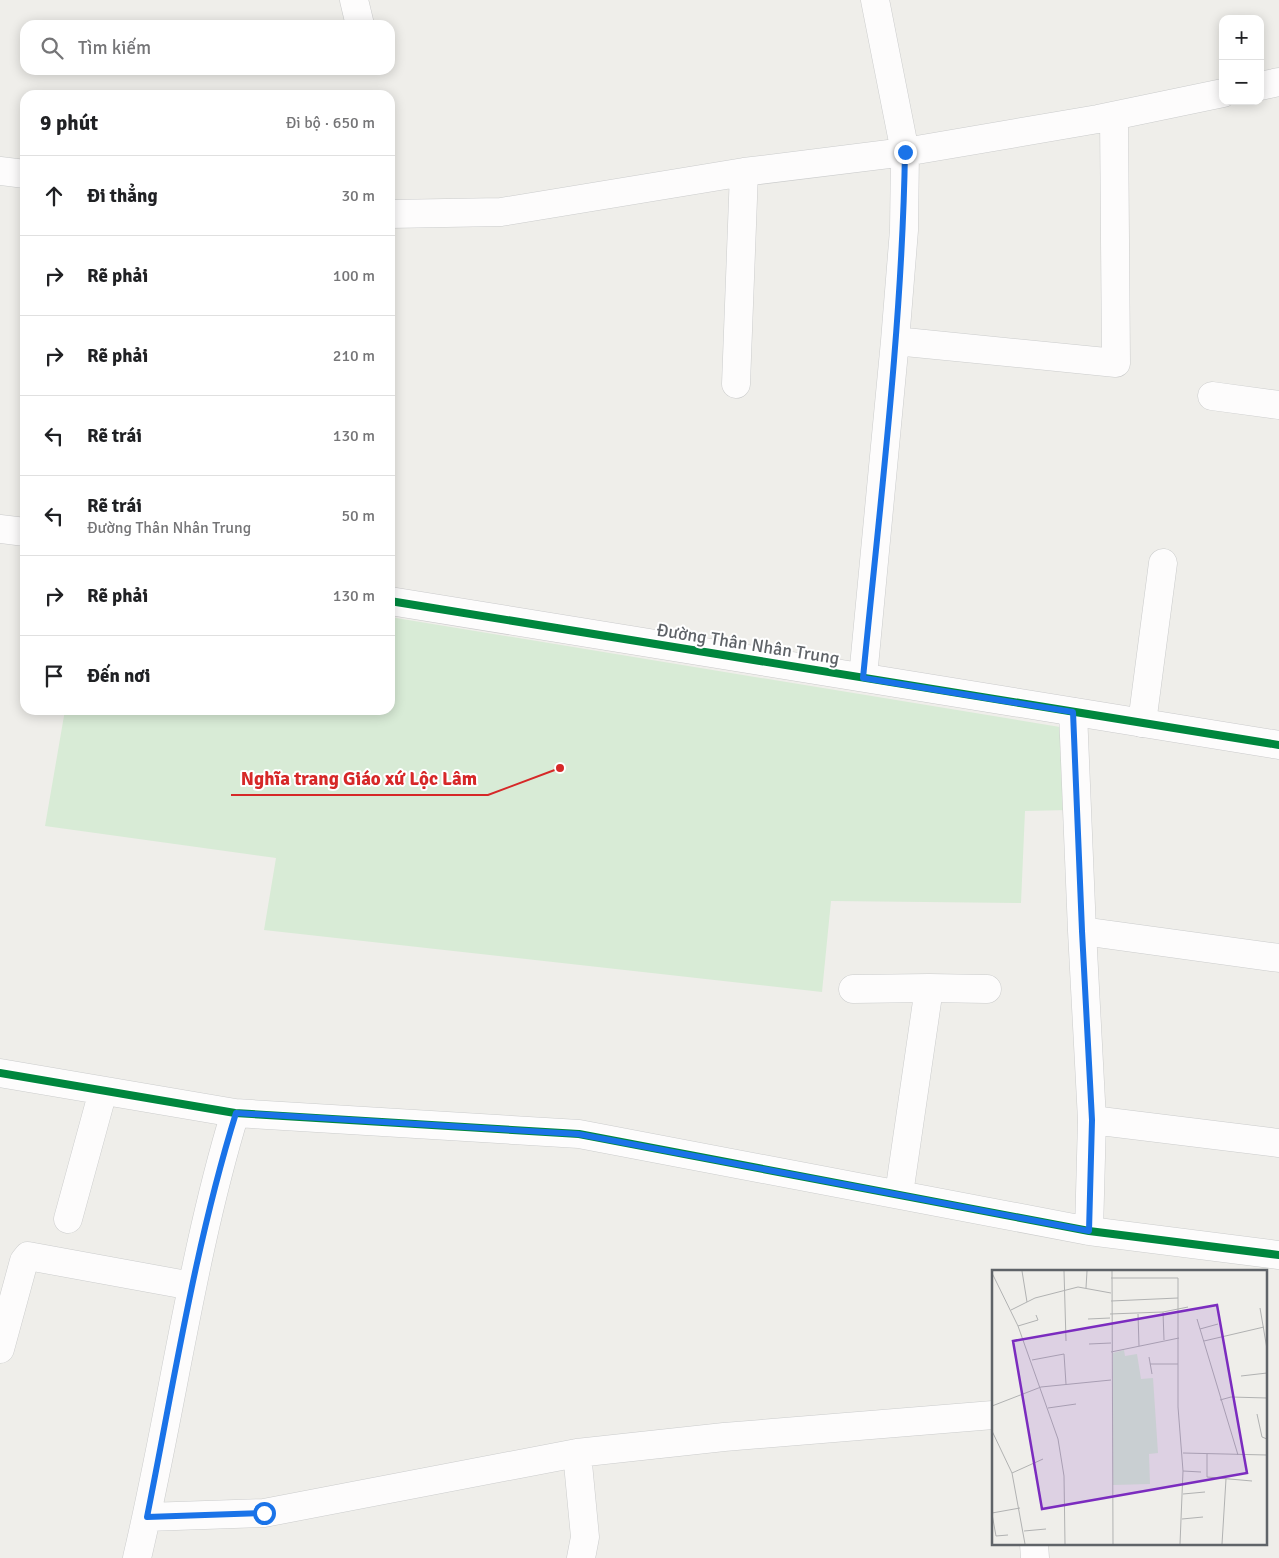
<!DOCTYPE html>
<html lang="vi">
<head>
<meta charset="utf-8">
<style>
  :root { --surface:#fff; --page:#f2f2f2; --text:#202124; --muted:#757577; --line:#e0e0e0 }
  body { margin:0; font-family:Signika,sans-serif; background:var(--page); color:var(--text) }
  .controls { position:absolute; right:15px; top:15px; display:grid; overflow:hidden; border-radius:10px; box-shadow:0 2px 12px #0003 }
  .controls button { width:45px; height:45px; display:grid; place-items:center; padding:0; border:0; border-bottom:1px solid var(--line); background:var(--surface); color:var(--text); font:25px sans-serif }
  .stop { position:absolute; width:15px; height:15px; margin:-11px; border:4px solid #1a73e8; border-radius:50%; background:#fff }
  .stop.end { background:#1a73e8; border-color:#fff; box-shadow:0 1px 5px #0008 }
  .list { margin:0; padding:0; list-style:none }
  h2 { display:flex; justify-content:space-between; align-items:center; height:65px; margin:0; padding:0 20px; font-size:21px }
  h2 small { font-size:16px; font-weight:400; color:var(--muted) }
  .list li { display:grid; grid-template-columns:32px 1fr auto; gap:15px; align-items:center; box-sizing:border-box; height:80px; padding:0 20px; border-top:1px solid var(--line) }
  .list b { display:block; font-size:19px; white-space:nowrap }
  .list p { margin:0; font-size:16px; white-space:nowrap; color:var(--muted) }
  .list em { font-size:16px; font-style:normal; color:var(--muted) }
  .icon { flex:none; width:28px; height:28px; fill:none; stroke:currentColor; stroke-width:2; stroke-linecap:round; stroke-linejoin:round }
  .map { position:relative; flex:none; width:1279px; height:1558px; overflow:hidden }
  .search { position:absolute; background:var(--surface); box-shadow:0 2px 12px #0003; left:20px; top:20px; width:375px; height:55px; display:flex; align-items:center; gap:12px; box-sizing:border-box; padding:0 18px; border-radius:15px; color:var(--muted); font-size:19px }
  .panel { position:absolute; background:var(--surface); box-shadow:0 2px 12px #0003; left:20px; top:90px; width:375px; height:625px; border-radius:15px }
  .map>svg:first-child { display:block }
</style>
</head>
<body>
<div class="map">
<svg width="1279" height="1558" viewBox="0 0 1279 1558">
  <rect width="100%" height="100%" fill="#efeeea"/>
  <!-- green -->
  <path fill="#d8ebd6" d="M390,617L1060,727L1070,810L1025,811L1021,903L831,901L822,992L264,930L276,858L45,826L65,710H390Z"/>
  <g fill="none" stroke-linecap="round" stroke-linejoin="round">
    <defs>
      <path id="street" d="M354,0L360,25
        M1260,86L1279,82
        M0,171L25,174
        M390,214L501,212L744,172L905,152L1098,119L1223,93
        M895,341L1116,363L1114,116
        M736,384L744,172
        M1212,396L1279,405
        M863,677L895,341L904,230L905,152L875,0
        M1073,712L1082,931L1092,1120L1089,1231
        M1142,723L1163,563
        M1082,931L1279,958
        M853,989L929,988L987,989
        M0,1073L235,1113L579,1134L1089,1231L1279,1255
        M1092,1120L1279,1143
        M899,1194L929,988
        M68,1219L103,1091
        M0,1349L24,1261L28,1256L192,1286
        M577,1453L585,1537L581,1558
        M147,1517L264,1513L577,1453L724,1437L993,1415
        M1034,1544L1035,1558
        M137,1558C172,1410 191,1258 235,1113"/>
      <path id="secondary" d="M0,529L25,532
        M390,601L1279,745"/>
    </defs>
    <!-- street casing -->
    <use href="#street" stroke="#cbcccc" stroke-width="29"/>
    <!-- secondary casing -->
    <use href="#secondary" stroke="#cacacb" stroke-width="29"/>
    <!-- street -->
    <use href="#street" stroke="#fdfcfc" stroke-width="28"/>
    <!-- secondary -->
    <use href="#secondary" stroke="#fdfcfc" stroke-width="28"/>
    <defs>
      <path id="cycleway" d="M390,601L1279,745
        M0,1073L235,1113L579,1134L1089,1231L1279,1255"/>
    </defs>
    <!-- cycleway casing -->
    <use href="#cycleway" stroke="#fff" stroke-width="11"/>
    <!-- cycleway -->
    <use href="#cycleway" stroke="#00873e" stroke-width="8"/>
  </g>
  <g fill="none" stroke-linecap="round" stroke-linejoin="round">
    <!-- route -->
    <path stroke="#1a73e8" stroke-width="6" d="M264,1513L147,1517C174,1382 195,1245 236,1113L578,1134L1089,1231L1092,1120L1082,931L1073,712L863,678C880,503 902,328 905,152"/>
  </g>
  <g text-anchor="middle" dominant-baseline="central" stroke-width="4" stroke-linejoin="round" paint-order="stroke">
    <!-- street labels -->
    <g font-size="18" fill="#5f6368" stroke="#fff">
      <text transform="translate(748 644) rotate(9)">Đường Thân Nhân Trung</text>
    </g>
  </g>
  <!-- overview -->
  <g transform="translate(992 1270)">
    <rect width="275" height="275" fill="#efeeea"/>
    <path d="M132,80L133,86L145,84L149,109L161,108L166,183L157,184L158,214L121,215V83Z" fill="#d8ebd6"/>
    <path fill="none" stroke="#b1b2b2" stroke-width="1" d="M30,1L35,32M72,1L74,71M120,1L121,274M0,3L26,56L66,169L72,206L73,274M94,18L95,1M186,28V137L191,201L188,274M119,31L186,28V8H119M268,38L275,79M19,40L43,28L86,17L119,23M171,42L172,70M118,44L171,42L196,37M146,44L147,76M96,49L118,48M205,49L246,185M26,56L46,50L44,45M208,59L226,54M212,71L272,57M97,74L119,73M119,82L187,68M157,87L160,104M40,90L72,84L74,114M158,94H186M249,106L275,103M228,130L239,127L275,128M0,136L49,117L119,110M56,138L84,134M265,144L270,167L275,169M0,161L20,203L33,274M191,183L275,185M215,184V207L260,211M191,201L209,202M20,203L51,189M191,224L213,222M0,243L28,238M0,244L4,266L16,265M190,249L211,247M32,261L54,259M230,274L234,209"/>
    <path fill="#7b2cbf" fill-opacity="0.15" stroke="#7b2cbf" stroke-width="2.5" d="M225,35L255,203L50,239L21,71Z"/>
    <rect width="275" height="275" fill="none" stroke="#5f6368" stroke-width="2.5"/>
  </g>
  <!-- callouts -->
  <path fill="none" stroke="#d62828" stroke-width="2" d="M560 768L488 795H231"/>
  <circle fill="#d62828" stroke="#fff" stroke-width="2" cx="560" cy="768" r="5"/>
  <g font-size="19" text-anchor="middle" font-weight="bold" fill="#d62828" stroke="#fff" stroke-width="4" stroke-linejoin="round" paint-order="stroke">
    <text x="359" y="785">Nghĩa trang Giáo xứ Lộc Lâm</text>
  </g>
</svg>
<div class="controls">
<button>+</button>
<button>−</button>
</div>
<div class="stop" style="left:264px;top:1513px"></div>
<div class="stop end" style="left:905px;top:152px"></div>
<div class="search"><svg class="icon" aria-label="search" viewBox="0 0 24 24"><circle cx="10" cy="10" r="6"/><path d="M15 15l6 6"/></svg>Tìm kiếm</div>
<section class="panel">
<h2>9 phút<small>Đi bộ · 650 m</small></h2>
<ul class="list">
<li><svg class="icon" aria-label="ahead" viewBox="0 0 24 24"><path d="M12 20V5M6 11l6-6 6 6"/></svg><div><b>Đi thẳng</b></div><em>30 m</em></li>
<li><svg class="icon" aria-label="right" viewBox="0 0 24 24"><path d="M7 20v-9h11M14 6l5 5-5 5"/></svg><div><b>Rẽ phải</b></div><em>100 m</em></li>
<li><svg class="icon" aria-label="right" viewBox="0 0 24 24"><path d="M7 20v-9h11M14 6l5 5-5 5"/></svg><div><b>Rẽ phải</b></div><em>210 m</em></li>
<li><svg class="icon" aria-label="left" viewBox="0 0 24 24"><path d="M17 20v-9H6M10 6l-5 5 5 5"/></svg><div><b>Rẽ trái</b></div><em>130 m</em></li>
<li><svg class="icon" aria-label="left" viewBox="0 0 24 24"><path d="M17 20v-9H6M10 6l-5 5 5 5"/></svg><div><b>Rẽ trái</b><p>Đường Thân Nhân Trung</p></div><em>50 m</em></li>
<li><svg class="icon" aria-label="right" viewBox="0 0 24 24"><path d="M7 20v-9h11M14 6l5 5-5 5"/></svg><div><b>Rẽ phải</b></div><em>130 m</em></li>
<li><svg class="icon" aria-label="arrive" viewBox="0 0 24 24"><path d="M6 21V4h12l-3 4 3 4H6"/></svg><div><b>Đến nơi</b></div></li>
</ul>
</section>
</div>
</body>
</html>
